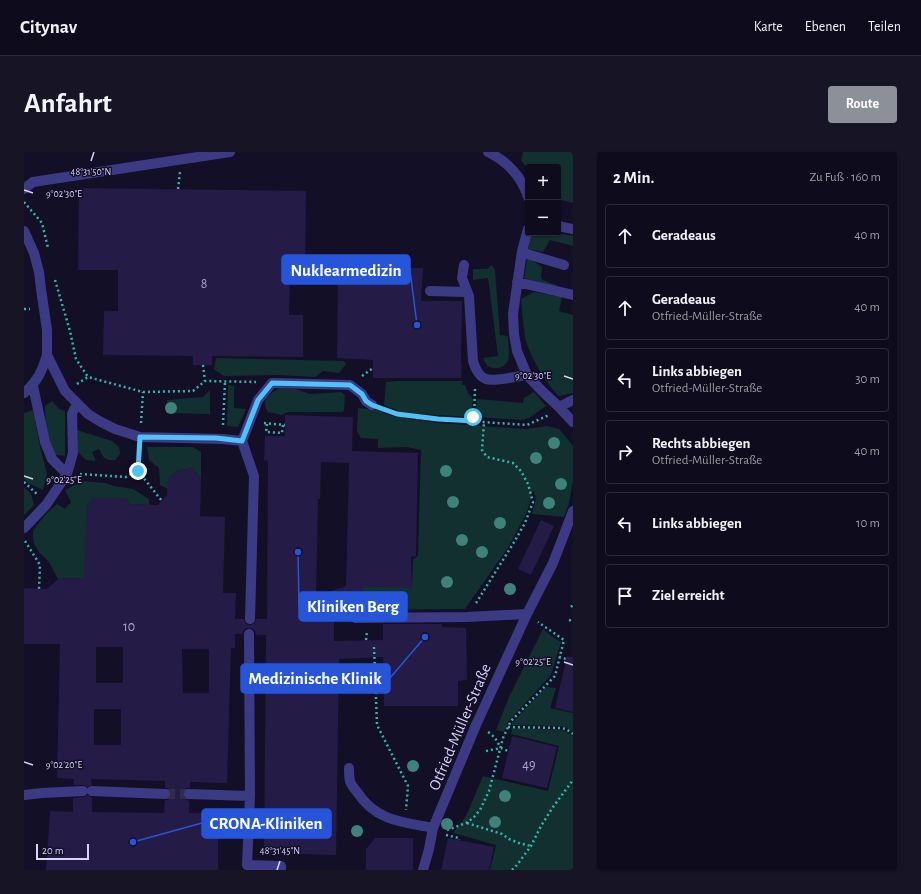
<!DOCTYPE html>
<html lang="de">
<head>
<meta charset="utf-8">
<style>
  :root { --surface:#0e0b1c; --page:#171425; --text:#f1f3f6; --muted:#9b9ba3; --line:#2e2b3b; --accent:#8c9099 }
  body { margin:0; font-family:"Alegreya Sans",sans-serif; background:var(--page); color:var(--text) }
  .controls { position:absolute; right:12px; top:12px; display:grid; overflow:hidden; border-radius:4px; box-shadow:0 1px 3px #0004 }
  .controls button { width:36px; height:36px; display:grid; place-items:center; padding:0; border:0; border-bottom:1px solid var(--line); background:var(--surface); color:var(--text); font:20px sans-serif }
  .scale { position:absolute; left:12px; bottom:10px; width:53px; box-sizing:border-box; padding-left:4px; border:2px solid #d9d4ff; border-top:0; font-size:11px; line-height:14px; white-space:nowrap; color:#d9d4ff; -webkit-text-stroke:3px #130f26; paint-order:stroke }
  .stop { position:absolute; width:12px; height:12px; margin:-9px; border:3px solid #4fc3f7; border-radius:50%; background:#fff }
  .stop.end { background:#4fc3f7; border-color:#fff; box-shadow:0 1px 4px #0008 }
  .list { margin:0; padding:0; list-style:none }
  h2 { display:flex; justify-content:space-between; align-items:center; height:52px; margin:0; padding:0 16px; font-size:17px }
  h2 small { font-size:13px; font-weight:400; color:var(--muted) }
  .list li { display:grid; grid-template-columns:26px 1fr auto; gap:12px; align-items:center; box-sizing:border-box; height:64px; margin:0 8px 8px; padding:0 8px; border:1px solid var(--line); border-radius:4px }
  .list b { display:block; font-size:15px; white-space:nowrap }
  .list p { margin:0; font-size:13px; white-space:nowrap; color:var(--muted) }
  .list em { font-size:13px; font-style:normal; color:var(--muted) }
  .icon { flex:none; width:22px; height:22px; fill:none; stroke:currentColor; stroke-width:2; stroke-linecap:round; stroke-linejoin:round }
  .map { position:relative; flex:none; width:549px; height:718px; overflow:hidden; border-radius:4px }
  header { display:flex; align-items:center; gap:24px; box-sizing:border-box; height:56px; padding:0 20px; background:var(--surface); border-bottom:1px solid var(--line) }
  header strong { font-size:19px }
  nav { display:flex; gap:22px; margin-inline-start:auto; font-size:14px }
  .intro { display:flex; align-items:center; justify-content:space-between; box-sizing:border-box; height:96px; padding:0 24px }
  h1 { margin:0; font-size:28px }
  .button { padding:10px 18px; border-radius:4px; background:var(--accent); color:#fff; font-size:14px; font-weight:700 }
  main { display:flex; gap:24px; padding:0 24px }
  aside { flex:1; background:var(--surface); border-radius:4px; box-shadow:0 1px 3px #0004 }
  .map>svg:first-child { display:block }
</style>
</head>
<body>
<header>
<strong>Citynav</strong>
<nav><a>Karte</a><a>Ebenen</a><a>Teilen</a></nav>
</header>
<div class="intro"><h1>Anfahrt</h1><a class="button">Route</a></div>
<main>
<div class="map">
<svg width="549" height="718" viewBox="0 0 549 718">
  <rect width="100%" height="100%" fill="#130f26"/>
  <!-- green -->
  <path fill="#12302f" d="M499,0H549V51L534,47V15H504V18L497,8Z
    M508,81H533L549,84V94L526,88L519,100L504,97Z
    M503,107L511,110L518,115L517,124L518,128L533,133L532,135L500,126Z
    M468,113L471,118L476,183L484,184C484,190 486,203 484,209C480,217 468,219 462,212C461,210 460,208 459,206L474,204L464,126L449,128V117H463Z
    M510,140L538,145L535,159L549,163V241L535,244C521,231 505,203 501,185C499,172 498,160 497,147Z
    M192,206L320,209L322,212L315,221L299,219L291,225L254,223L200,224L190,217Z
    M373,229H438V233H441L444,241L449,247L447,265L399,262L377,260L360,253L362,230Z
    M204,233L210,234V256L222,257L214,275L203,274Z
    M256,236L272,237L286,242L317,240L321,243L320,258L319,260H263L258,263L244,260C236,247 245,242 256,236Z
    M186,238V262L142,261L143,248L179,245Z
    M510,240L522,254L505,266L498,268L451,265L453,247L499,251L500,246Z
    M28,249L35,257L41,259V304L31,303C24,287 21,271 21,254Z
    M334,256L355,258L364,263L392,268L415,271L502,277L523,274L535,277L549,294V329L545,351L540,365L508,362L512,347L509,338L503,360L483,397L441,457L333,458L334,450L339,448V434L388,435L389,407L394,404L397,298L383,295L354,296V287L337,286L333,280Z
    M9,258L16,294L23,322L19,338L4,331L0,327V261Z
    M53,278L88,289L95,295L96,302L91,308C80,309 80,306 75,297L68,300L72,309L62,308L54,300Z
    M123,295H169L177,300V327L168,316L153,319L144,326V337L136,333L135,316L125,308Z
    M58,329L81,331L90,334L109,337L125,347V353L105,352L102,346H70L63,354L74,438L54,426L34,427L25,410L15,400L10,392L9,385V379L20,364L33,352L41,357L47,350L41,338Z
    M0,335L7,342L10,353L0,363Z
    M519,477L530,486L537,490L527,523L484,570L480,580L472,578L485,545Z
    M522,535L532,536L526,556L549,561V580L541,575L535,574L488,573V571Z
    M488,576L538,578L541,579L549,584V718H466L472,693L429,681L442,664L459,624L524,639L535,594L487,582Z"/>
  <!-- building -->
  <path fill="#241b47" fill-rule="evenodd" d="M55,36L282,39L281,122H266L265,163H279V205L188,204V213H169V204L79,203L80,159H94V118H54Z
    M314,116H399L397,149H438L437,211H438L437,226H349V208L313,206Z
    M261,263L329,265L328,299L394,301L392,404L387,405L388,436L339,434V449L310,458V489L359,488V472H418V475L442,476L443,528L434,529V554H360L359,505L315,507L312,703L240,701L242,483H232L231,479L229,477L225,476H222L220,478L218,482H211V496H207L203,631L166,630V636H162L159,641V645L161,647L165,649V661H194V718H22L26,659L49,660V646L59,645L64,643L68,646V660L140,661L141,648H144L146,646L147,642L145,637L141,636V629L67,627L68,633L64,635L59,633H49L50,627L33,626L36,492H0V436L23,437L34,427L60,426L63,354L70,346H102L105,352L134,353L143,343L144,326L153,319L168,316L177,327L176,364L201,365L199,441H212L211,467H220L222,472L226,473L231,471L232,467H243L244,309L240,308L241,284H261ZM297,310L325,311L322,434L292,444L294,347H296ZM72,495H99V531H72ZM158,497H185V541H159ZM70,557H97V593H70Z
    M517,368L530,374L507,423L494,417Z
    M543,504L549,505V560L531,556Z
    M488,584L533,595L523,636L478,626Z
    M351,686H389V718H342V697Z
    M424,686L470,695L465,718H417Z"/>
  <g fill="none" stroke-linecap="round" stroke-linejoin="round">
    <!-- minor-tunnel -->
    <path stroke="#312d47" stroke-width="10" stroke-dasharray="10 5" stroke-linecap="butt" d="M141,642H165"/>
    <!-- path -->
    <path stroke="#2fb8b0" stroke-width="2.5" stroke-dasharray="2 3" stroke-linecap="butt" d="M154,37L156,20
      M0,50L18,71L24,96
      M31,128L46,179L52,207L64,225
      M0,157H6
      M179,213L181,229
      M338,224L349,216
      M53,232L64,225L119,240L169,239L181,229L232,230
      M360,257L373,262L414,267L503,273L525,263
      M450,269L451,236
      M117,271L119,240
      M240,271L261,273
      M243,272L242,280L258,281L259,273
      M199,273L201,230
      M114,319L138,349
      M56,322L102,325L114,319L116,298
      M0,330L14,343
      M1,389L16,413L15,437
      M452,451L489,392L501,371L509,350L504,332L497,319L489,311L463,305L458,298L460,270
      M547,455L549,453
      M545,468L549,469
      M342,488L343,479
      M350,495L353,573L384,634L382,658
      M535,505L542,507
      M484,575L536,576L542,577L549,582
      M464,580C470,584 474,589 476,596
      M462,599L477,596L484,599
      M443,671L478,682L485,687L495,691L507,694
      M423,678L437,673L444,670L450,665L456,658L465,639L479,586L484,575L487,569L531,524L540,488L514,470
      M422,683L435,686V688
      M488,718L493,713L507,694L517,674L529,655L549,628"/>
    <!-- minor -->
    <path stroke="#3d3a85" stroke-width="10" d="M464,0C483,9 498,25 504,45
      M0,37L9,30L206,0
      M534,74L549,77
      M504,77L498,99L489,162L490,182L493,199L503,223L518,239L535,255L549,270
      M0,79L10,101L15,120L17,137L23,178V203L41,239L64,262L77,270L91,277L116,285L199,287L218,289L230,324L226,467
      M498,99L503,102L540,113
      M440,113L438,126L445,144L449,209C451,216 454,224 462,227C470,230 494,224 503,223
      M493,130L549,143
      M406,139L443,140
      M9,234L21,290L28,307L43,322
      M0,241C14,229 18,219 23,203
      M535,255L549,248
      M218,289L234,248L248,231L326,233L338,242L342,249L348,253
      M0,376L22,353L43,322L49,301L48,262L53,251
      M331,466L443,465L503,462
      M225,482L226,644L223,713L257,714V718
      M325,616C325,620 325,625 326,629C327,633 330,636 333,640C352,669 378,670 409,676
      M68,639L141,642
      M165,642L226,644
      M0,643L18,641L59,639
      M399,718L405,697L409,676L452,573L503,462L529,411L549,359"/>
  </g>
  <!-- trees -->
  <g fill="#3d827b">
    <circle cx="147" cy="256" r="6"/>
    <circle cx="530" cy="291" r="6"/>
    <circle cx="512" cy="306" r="6"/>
    <circle cx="422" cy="319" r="6"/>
    <circle cx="537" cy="332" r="6"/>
    <circle cx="429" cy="350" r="6"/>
    <circle cx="525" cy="351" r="6"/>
    <circle cx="476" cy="371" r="6"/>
    <circle cx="438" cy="388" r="6"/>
    <circle cx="458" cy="400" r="6"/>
    <circle cx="423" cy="430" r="6"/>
    <circle cx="486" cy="437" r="6"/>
    <circle cx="389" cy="614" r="6"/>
    <circle cx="481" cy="644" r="6"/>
    <circle cx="471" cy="670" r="6"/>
    <circle cx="423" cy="672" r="6"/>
    <circle cx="333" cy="679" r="6"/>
  </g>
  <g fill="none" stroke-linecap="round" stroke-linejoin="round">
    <!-- route -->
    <path stroke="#4fc3f7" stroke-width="5" d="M114,319L116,285L192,286L218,289L234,248L248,231L326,233L338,242L342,249L348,253L373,262L414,267L450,269L449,265"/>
  </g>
  <!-- ticks -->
  <path fill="none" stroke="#d9d4ff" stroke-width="1.5" d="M67,9L70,0M0,38L9,41M540,224L549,227M0,324L9,327M540,510L549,513M0,610L9,613M253,718L256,709"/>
  <g text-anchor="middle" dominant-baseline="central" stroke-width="3" stroke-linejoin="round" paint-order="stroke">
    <!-- number labels -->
    <g font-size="14" fill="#aca6d1">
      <text x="180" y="132">8</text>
      <text x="105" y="475">10</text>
      <text x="505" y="613">49</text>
    </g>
    <!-- street labels -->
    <g font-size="16" fill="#d9d4ff" stroke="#130f26">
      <text transform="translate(436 575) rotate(-67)">Otfried-Müller-Straße</text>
    </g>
  </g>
  <g font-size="10" text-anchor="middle" fill="#d9d4ff" stroke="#130f26" stroke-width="3" stroke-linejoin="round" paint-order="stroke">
    <text x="67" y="23">48°31'50"N</text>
    <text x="40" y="45">9°02'30"E</text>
    <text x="509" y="227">9°02'30"E</text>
    <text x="40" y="331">9°02'25"E</text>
    <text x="509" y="513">9°02'25"E</text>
    <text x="40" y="616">9°02'20"E</text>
    <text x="256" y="702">48°31'45"N</text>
  </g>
  <!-- callouts -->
  <path fill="none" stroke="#2655da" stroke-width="1.5" d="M393 173L386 118M274 400L275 454M401 485L366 526M109 690L178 671"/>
  <g fill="#2655da" stroke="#130f26" stroke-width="1.5">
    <circle cx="393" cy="173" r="4"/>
    <circle cx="274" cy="400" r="4"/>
    <circle cx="401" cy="485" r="4"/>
    <circle cx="109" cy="690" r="4"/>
  </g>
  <g fill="#2655da" stroke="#2655da" stroke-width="1.5">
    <rect x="258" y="103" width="128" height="29" rx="4"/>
    <rect x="275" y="440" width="108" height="29" rx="4"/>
    <rect x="217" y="512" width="149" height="29" rx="4"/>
    <rect x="178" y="657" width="129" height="29" rx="4"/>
  </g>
  <g font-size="17" text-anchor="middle" font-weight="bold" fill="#fff">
    <text x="322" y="124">Nuklearmedizin</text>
    <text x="329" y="460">Kliniken Berg</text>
    <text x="291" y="532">Medizinische Klinik</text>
    <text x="242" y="677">CRONA-Kliniken</text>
  </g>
</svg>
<div class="controls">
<button>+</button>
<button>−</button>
</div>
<div class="scale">20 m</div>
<div class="stop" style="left:449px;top:265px"></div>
<div class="stop end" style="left:114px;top:319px"></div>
</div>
<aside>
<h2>2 Min.<small>Zu Fuß · 160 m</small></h2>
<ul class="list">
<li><svg class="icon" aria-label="ahead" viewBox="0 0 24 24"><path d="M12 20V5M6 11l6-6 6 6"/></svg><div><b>Geradeaus</b></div><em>40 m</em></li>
<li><svg class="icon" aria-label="ahead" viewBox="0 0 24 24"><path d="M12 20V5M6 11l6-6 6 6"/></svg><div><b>Geradeaus</b><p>Otfried-Müller-Straße</p></div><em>40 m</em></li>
<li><svg class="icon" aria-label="left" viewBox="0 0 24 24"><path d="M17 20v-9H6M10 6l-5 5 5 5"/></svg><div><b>Links abbiegen</b><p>Otfried-Müller-Straße</p></div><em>30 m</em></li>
<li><svg class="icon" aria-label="right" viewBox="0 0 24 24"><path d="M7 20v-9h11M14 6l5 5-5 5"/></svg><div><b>Rechts abbiegen</b><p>Otfried-Müller-Straße</p></div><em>40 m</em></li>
<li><svg class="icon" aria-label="left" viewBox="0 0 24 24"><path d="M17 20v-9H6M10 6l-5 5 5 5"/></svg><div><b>Links abbiegen</b></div><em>10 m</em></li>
<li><svg class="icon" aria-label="arrive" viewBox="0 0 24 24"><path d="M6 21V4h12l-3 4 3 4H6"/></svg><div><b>Ziel erreicht</b></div></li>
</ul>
</aside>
</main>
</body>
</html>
